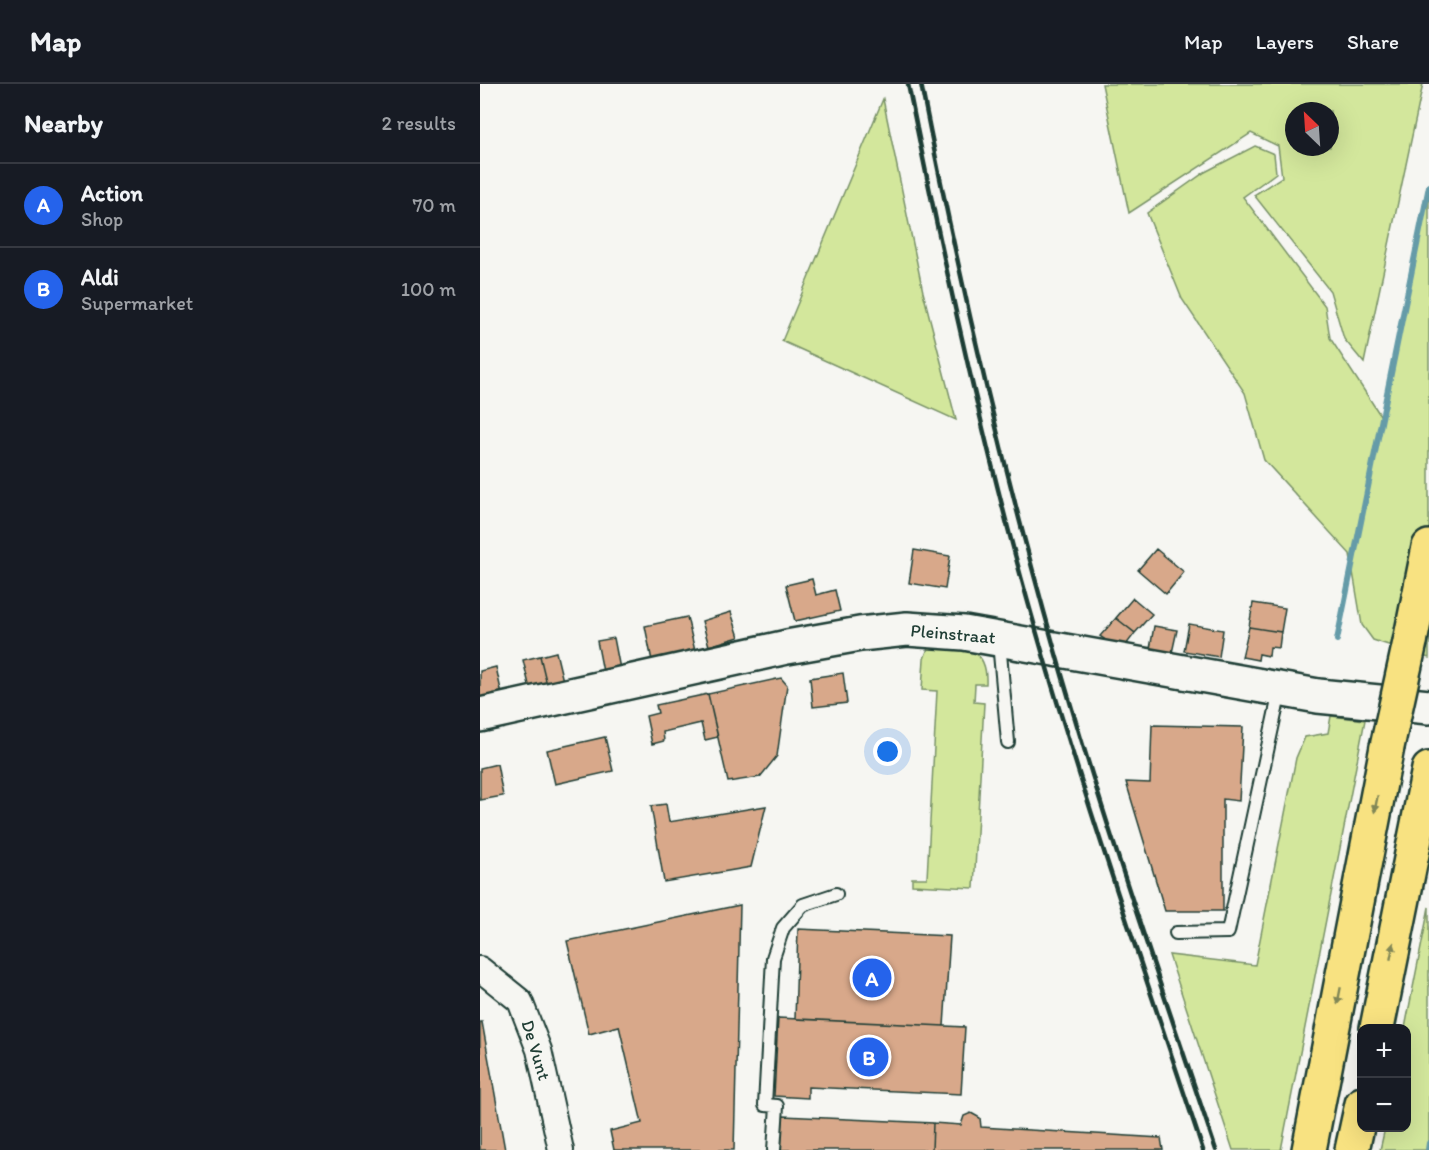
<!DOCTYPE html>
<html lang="en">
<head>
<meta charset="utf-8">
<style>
  :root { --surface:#171b24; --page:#242831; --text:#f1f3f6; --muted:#9ea1a6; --line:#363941; --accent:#2563eb }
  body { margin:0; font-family:Itim,sans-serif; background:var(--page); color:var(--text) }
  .controls { position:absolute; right:18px; bottom:18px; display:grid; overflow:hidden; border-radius:12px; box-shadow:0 6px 24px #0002 }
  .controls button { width:54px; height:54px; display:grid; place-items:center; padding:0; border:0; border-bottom:2px solid var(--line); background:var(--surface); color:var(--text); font:30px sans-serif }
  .compass { position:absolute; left:805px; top:18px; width:54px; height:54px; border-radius:50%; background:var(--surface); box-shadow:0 6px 24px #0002; rotate:335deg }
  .you { position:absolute; left:408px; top:668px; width:21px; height:21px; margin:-15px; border:4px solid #fff; border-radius:50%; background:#1a73e8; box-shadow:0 0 0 9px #1a73e833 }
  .badge { display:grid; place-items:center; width:39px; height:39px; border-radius:50%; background:var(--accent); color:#fff; font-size:20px; font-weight:700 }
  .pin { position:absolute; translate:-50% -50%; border:3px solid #fff; box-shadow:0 2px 6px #0006 }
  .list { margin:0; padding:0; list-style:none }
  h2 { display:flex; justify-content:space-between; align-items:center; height:78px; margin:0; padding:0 24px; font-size:26px }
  h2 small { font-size:20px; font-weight:400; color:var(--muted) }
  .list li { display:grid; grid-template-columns:39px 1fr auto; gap:18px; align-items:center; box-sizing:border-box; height:84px; padding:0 24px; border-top:2px solid var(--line) }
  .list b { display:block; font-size:22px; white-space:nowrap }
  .list p { margin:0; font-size:20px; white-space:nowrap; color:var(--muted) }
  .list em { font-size:20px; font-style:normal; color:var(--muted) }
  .map { position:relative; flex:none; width:949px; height:1066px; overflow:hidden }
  header { display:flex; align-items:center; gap:36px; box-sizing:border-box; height:84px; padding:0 30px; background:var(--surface); border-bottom:2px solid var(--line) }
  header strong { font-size:28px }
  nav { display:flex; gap:33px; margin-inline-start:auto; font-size:21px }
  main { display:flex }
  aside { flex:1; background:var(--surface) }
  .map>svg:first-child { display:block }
</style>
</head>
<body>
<header>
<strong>Map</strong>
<nav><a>Map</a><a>Layers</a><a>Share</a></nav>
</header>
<main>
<aside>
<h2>Nearby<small>2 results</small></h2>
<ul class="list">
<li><span class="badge">A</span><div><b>Action</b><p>Shop</p></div><em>70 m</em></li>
<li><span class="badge">B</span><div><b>Aldi</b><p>Supermarket</p></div><em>100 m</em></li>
</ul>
</aside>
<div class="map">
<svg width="949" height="1066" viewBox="0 0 949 1066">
  <rect width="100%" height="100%" fill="#f6f6f2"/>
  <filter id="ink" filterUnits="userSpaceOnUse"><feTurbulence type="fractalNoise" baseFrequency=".0167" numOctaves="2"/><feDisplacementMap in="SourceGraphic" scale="12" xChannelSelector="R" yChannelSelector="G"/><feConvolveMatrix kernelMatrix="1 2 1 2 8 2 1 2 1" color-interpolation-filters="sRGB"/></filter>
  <g filter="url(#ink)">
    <!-- green -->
    <path fill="#d3e79c" stroke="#799268" stroke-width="1.5" fill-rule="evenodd" d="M622,0H943L884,279L864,255L850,207L774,111L802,93L798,62L771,49L649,129ZM814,27H850V63H814Z
      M403,15L443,208L476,336L302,257Z
      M775,62L794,70L796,89L763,113L845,222L850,254L902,334L949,103V574L893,556L882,541L870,470L784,376L765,309L702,215L667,129L725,88Z
      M448,564C480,565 508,558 506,600H495L494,618L504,619L494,804L432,801V794H447L457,607L442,606L444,575Z
      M851,632L885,636L801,1066H753L689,871L775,881L816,674L825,653L848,649Z
      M949,823V1066H900L905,1044H926L925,944Z"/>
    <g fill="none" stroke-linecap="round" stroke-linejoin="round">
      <!-- stream -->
      <path stroke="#659ba8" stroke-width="6" d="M857,556L949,102
        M948,1066L949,1059"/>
    </g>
    <!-- building -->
    <path fill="#d8a88a" stroke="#1f3d34" stroke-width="1.5" d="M676,465L704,488L686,510L658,486Z
      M434,466L470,472L465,505L429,499Z
      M332,495L336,511L355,506L360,527L315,537L306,501Z
      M653,514L672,530L655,549L636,534Z
      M773,519L805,524L801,548L769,543Z
      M251,528L259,553L229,562L222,537Z
      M207,533L215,567L172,577L165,542Z
      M636,534L655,549L646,561L630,559L620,552Z
      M709,540L743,546L739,573L704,567Z
      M674,542L697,546L692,569L670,565Z
      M769,543L801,548L799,564L790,563L789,572L779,570L778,576L762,573Z
      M134,554L140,585L123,588L117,557Z
      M76,568L83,597L67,601L60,572Z
      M60,572L67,601L50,605L43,576Z
      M16,583L22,611L0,616V587Z
      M363,589L367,619L333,623L330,594Z
      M301,594L307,601L297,672L280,693L248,698L228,610Z
      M228,610L238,653L225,656L221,639L183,648L184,657L172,660L166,632L178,629L176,621Z
      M672,641L763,643L759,717L743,715V827H685L646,698L670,699Z
      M125,653L133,687L75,700L67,666Z
      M17,680L23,712L0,716V684Z
      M186,720L189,738L286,722L271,783L184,798L171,722Z
      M260,821L254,1066H134L130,1047L162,1039L139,942L109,950L87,857Z
      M318,845L470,852L464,942L315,935Z
      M298,934L485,943L481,1010L328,1003V1014L294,1012Z
      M0,938H2L25,1066H0Z
      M491,1029L500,1034L501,1043L681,1054L683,1066H452L453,1039L481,1041L484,1032Z
      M303,1032L453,1039L452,1066H301Z"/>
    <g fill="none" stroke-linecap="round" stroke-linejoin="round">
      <defs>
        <path id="lane" d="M519,558L528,658
          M696,849L748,848L800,607
          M294,1066L297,1022L285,1021L293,874L303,844L323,821L356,810"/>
        <path id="street" d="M0,885L40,917L59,966L81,1066"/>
        <path id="secondary" d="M0,631L307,563L380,550L427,545L484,549L838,612L949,623"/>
        <path id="highway" d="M930,558L949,463
          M897,944L949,685
          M829,1066L907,663
          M872,1066L882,1020"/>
      </defs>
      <!-- lane casing -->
      <use href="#lane" stroke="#1f3d34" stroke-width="16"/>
      <!-- street casing -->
      <use href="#street" stroke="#1f3d34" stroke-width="28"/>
      <!-- secondary casing -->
      <use href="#secondary" stroke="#1f3d34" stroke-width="38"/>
      <!-- highway casing -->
      <use href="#highway" stroke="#1f3d34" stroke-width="38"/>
      <!-- lane -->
      <use href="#lane" stroke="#f6f6f2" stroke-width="12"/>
      <!-- street -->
      <use href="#street" stroke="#f6f6f2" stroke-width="24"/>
      <!-- secondary -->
      <use href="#secondary" stroke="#f6f6f2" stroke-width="33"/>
      <!-- highway -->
      <use href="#highway" stroke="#f8e281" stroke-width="33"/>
      <!-- rail -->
      <path stroke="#1f3d34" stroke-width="4.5" d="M428,0C459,156 493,313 534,467C588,669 657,867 723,1066
        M441,0C478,189 521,377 574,563C622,732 680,899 736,1066"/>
      <defs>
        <path id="highway-bridge" d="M907,663L930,558"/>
      </defs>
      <!-- highway-bridge casing -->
      <use href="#highway-bridge" stroke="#1f3d34" stroke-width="38" stroke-linecap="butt"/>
      <!-- highway-bridge -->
      <use href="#highway-bridge" stroke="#f8e281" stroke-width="33"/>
    </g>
    <!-- one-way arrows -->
    <defs><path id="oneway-solid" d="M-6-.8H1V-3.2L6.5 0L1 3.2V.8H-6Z" transform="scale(1.5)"/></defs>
    <g fill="#818757">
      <use href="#oneway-solid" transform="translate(896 720) rotate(101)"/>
      <use href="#oneway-solid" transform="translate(912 867) rotate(-79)"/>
      <use href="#oneway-solid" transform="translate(859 912) rotate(101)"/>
    </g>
  </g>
  <g text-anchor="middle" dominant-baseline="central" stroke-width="4.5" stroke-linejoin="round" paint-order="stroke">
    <!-- street labels -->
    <g font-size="18" fill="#1f3d34" stroke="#f6f6f2">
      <text transform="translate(473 550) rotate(5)">Pleinstraat</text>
      <text transform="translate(56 966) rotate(73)">De Vunt</text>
    </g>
  </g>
</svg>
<div class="controls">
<button>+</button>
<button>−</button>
</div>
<svg class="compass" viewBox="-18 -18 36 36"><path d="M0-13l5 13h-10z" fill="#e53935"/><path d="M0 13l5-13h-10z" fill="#9ea1a6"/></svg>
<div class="you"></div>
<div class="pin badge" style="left:392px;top:894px">A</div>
<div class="pin badge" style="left:389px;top:973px">B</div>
</div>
</main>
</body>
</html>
